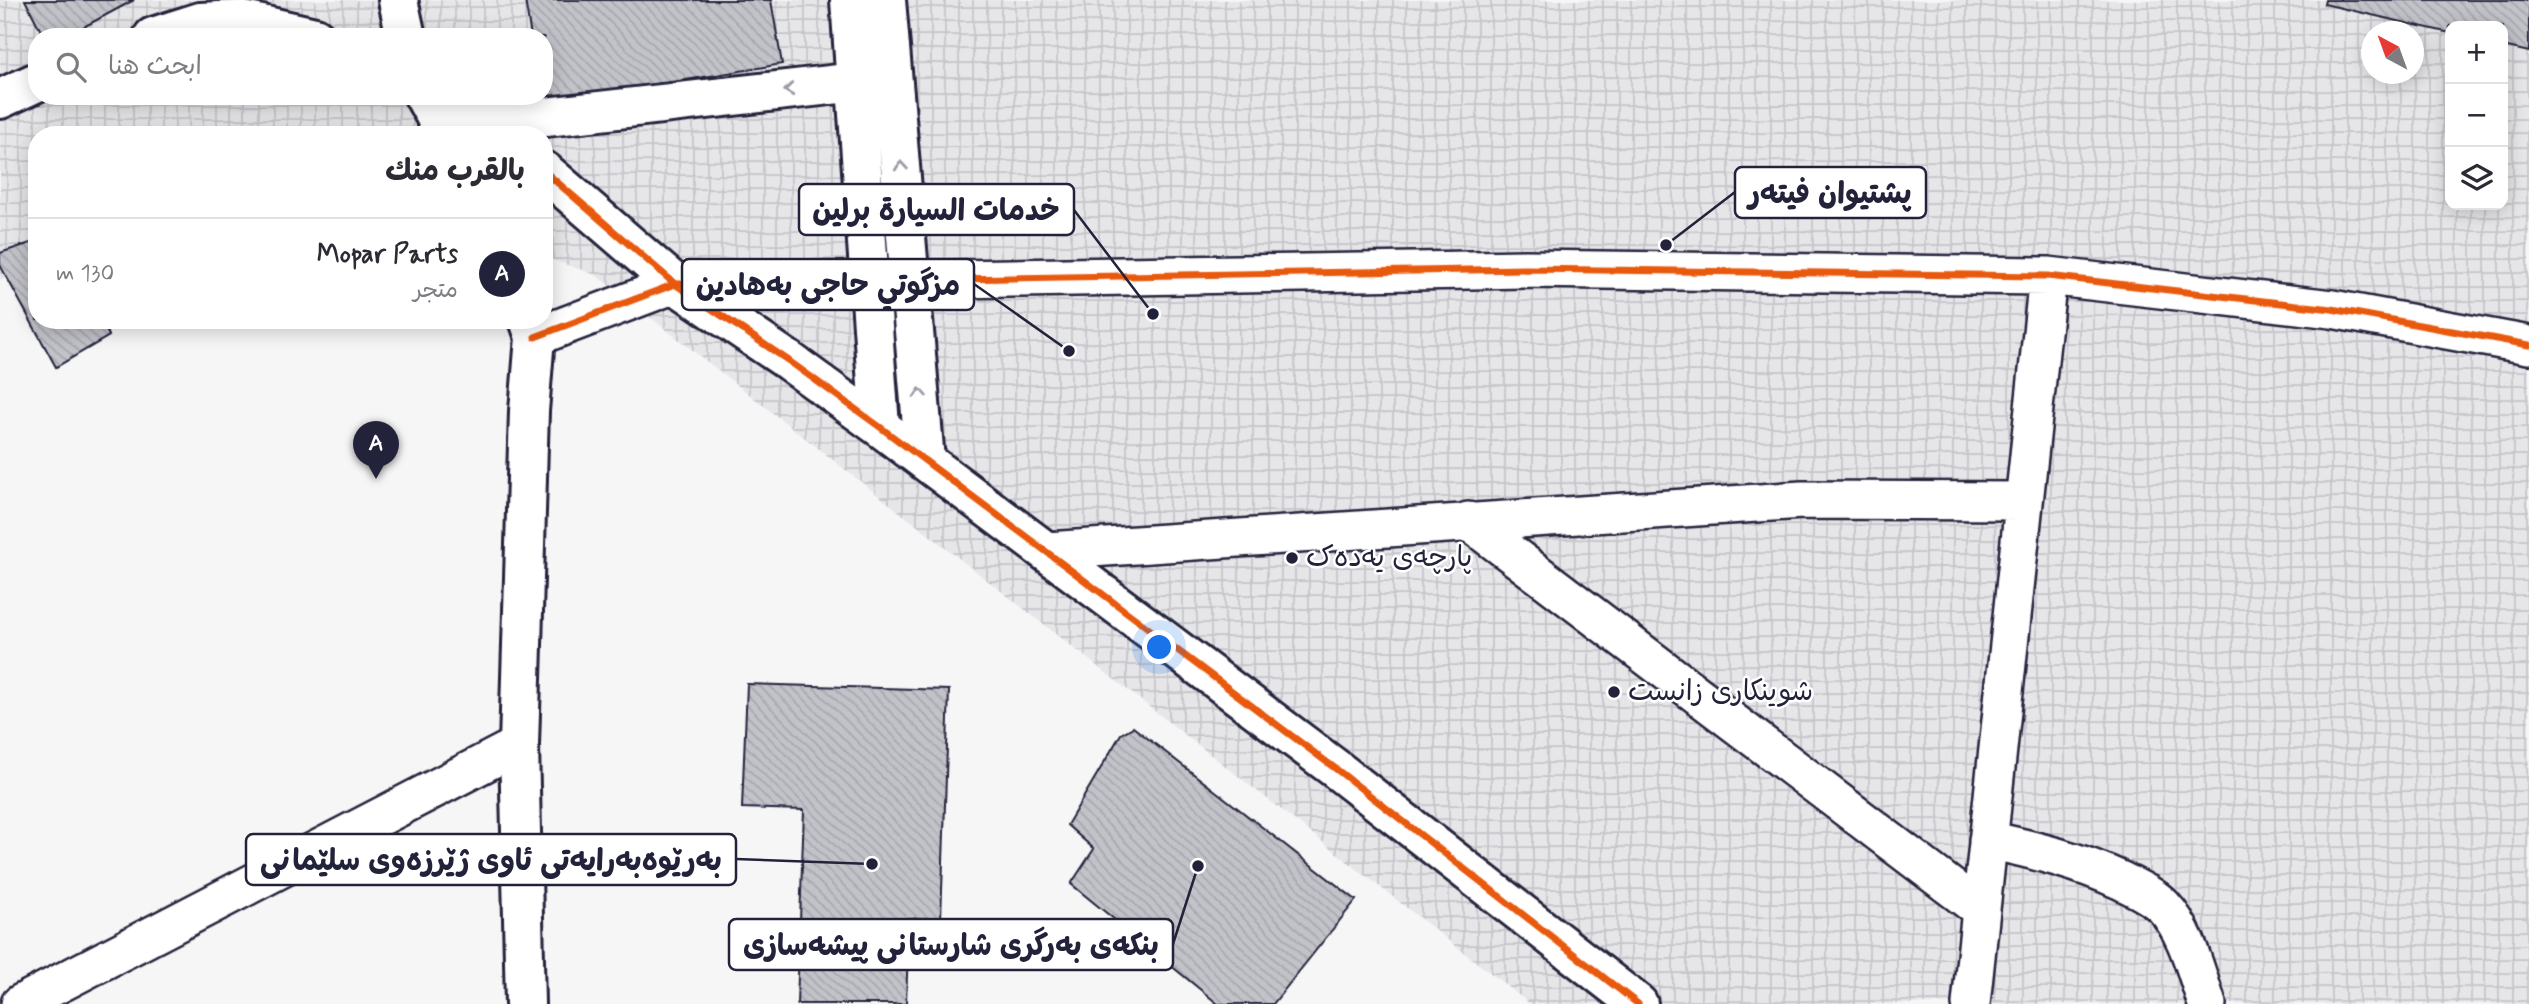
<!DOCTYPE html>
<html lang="ar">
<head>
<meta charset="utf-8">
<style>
  :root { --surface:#fff; --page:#f2f2f3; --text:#2b2b33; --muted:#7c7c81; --line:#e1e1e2; --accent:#22223b }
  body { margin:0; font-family:Mynerve,"Playpen Sans Arabic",sans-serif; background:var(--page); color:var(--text); direction:rtl }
  .controls { position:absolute; right:21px; top:21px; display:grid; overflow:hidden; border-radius:14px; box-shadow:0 4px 18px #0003 }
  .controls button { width:63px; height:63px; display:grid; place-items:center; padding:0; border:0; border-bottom:2px solid var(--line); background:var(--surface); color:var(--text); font:35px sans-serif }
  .compass { position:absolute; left:2361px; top:21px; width:63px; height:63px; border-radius:50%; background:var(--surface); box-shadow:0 4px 18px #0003; rotate:319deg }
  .you { position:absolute; left:1160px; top:648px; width:24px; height:24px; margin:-18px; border:5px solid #fff; border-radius:50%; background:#1a73e8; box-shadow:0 0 0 10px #1a73e833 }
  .badge { display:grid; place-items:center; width:46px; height:46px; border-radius:50%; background:var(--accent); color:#fff; font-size:23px; font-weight:700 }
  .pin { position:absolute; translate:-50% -58px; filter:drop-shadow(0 2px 4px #0008) }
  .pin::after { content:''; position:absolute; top:37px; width:24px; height:21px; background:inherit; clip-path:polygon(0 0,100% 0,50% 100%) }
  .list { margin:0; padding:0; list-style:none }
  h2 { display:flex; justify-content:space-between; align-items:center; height:91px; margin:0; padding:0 28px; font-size:30px }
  h2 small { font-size:23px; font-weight:400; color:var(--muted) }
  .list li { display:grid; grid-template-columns:46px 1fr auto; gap:21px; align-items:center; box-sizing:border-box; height:112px; padding:0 28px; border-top:2px solid var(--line) }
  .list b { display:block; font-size:26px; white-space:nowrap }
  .list p { margin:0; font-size:23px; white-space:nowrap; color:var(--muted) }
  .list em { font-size:23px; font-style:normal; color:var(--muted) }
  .icon { flex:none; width:38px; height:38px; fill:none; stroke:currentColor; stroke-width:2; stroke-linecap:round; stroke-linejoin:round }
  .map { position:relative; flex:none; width:2529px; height:1004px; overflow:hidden; direction:ltr }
  .search { position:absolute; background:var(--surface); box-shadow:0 4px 18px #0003; left:28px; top:28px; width:525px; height:77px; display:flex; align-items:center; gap:18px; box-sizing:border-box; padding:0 24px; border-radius:28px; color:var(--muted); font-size:26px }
  .panel { position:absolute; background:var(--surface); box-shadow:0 4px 18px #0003; left:28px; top:126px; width:525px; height:203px; border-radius:28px; direction:rtl }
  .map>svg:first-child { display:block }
</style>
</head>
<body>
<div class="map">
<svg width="2529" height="1004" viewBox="0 0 2529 1004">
  <defs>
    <pattern id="industrial-grid" width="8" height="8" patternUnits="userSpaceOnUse" patternTransform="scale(1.75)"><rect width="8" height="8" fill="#e6e6e9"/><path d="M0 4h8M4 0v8" fill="none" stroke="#c5c5c9"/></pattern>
    <pattern id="building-back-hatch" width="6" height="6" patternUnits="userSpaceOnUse" patternTransform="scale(1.75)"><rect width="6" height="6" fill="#c2c2c9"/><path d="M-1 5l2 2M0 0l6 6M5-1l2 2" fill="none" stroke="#a6a6ae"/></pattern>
  </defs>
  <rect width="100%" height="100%" fill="#f6f6f7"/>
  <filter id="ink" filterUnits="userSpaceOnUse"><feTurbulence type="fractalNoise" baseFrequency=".0143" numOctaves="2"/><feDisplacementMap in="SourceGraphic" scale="14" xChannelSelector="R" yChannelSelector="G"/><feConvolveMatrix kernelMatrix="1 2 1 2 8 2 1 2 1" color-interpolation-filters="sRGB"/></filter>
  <g filter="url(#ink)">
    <!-- industrial -->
    <path fill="url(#industrial-grid)" fill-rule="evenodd" d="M0,0H2529V1004H1530L596,275L544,257V135H37V263L0,280ZM2450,26H2503V205H2450ZM2372,32H2414V74H2372ZM37,37H544V96H37Z"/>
    <!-- building -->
    <path fill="url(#building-back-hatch)" stroke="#22223b" stroke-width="2" d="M25,0H134L65,37H44Z
      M525,0H771L782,64L541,104L540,96H544V37H531Z
      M2325,0H2529V52L2503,46V26H2450V33L2324,4Z
      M37,241V320H101L109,336L56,367L0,265V253Z
      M747,684L949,690L941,919L909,918L906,1004H797L804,810L742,808Z
      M1133,727L1356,900L1273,1004H1218L1071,884L1094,849L1067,825L1121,734Z"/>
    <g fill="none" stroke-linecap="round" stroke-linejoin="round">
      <defs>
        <path id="street" d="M535,337L675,284L1525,269L2048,276L2332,309L2529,345
          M1468,521L1981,910
          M1047,551L1802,500L2024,501
          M1988,840C2035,850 2079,861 2122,881C2136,888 2152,895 2163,906C2187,931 2196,972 2207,1004
          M20,1004L519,745
          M1971,1004L2048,276"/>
        <path id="secondary" d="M398,0L406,37
          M850,0L880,427
          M886,0L925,461
          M153,37L200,22L239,20L315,37
          M424,96L446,135
          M440,96L484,119L502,135
          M0,99L37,82
          M484,119L546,117L857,82
          M544,171L675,284L789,361L880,427L1336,769L1638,1004
          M525,1004L519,745L529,411L535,337L529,320"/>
      </defs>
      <!-- street casing -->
      <use href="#street" stroke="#22223b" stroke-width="42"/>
      <!-- secondary casing -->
      <use href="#secondary" stroke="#22223b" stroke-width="44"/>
      <!-- street -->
      <use href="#street" stroke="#fff" stroke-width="37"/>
      <!-- secondary -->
      <use href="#secondary" stroke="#fff" stroke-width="38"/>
      <defs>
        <path id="cycleway" d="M544,171L675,284L789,361L880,427L1336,769L1638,1004
          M535,337L675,284L1525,269L2048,276L2332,309L2529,345"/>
      </defs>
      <!-- cycleway casing -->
      <use href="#cycleway" stroke="#fff" stroke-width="11"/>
      <!-- cycleway -->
      <use href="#cycleway" stroke="#e8590c" stroke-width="7"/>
    </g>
    <!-- one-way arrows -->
    <defs><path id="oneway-chevron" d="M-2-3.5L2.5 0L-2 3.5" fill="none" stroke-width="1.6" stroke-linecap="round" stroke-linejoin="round" transform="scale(1.75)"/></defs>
    <g stroke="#9c9ca7">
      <use href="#oneway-chevron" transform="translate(789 90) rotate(174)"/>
      <use href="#oneway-chevron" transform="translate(901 166) rotate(-95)"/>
      <use href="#oneway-chevron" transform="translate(920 393) rotate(-94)"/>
    </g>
  </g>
  <!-- markers -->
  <g fill="#22223b" stroke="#fff" stroke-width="2.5">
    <circle cx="1292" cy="558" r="7"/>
    <circle cx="1614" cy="692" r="7"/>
  </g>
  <g text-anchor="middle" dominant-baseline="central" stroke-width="5" stroke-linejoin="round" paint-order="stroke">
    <!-- poi labels -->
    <g font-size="28" fill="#22223b" stroke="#fff" text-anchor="start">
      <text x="1306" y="558">پارچەی یەدەک</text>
      <text x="1628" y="692">شوینکاری زانست</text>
    </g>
  </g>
  <!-- callouts -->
  <path fill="none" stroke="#22223b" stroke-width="2.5" d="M1666 245L1735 192M1153 314L1074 210M1069 351L974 284M872 864L736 859M1198 866L1173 944"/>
  <g fill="#22223b" stroke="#fff" stroke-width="2.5">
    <circle cx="1666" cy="245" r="7"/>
    <circle cx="1153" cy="314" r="7"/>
    <circle cx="1069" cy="351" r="7"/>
    <circle cx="872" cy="864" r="7"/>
    <circle cx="1198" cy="866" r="7"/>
  </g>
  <g fill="#fff" stroke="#22223b" stroke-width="2.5">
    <rect x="1735" y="167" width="191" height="51" rx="7"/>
    <rect x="799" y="184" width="275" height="51" rx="7"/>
    <rect x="682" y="259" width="292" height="51" rx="7"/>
    <rect x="246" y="834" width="490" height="51" rx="7"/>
    <rect x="729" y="919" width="444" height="51" rx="7"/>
  </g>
  <g font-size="30" text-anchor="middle" font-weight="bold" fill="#22223b">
    <text x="1830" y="203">پشتیوان فیتەر</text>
    <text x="936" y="220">خدمات السیارة برلین</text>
    <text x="828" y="295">مزگوتي حاجی بەهادین</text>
    <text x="491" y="870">بەرێوەبەرایەتی ئاوی ژێرزەوی سلێمانی</text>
    <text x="951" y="955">بنکەی بەرگری شارستانی پیشەسازی</text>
  </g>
</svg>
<div class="controls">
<button>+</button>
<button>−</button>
<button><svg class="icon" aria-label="layers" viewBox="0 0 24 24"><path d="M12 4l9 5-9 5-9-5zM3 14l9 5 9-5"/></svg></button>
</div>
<svg class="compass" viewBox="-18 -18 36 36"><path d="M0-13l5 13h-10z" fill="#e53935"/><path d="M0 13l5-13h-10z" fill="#7c7c81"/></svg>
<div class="you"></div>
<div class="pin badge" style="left:376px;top:479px">A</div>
<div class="search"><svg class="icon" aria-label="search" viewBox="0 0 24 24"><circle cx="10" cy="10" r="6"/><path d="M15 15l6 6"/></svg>ابحث هنا</div>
<section class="panel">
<h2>بالقرب منك<small></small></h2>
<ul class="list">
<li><span class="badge">A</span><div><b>Mopar Parts</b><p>متجر</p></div><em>130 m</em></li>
</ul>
</section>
</div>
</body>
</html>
